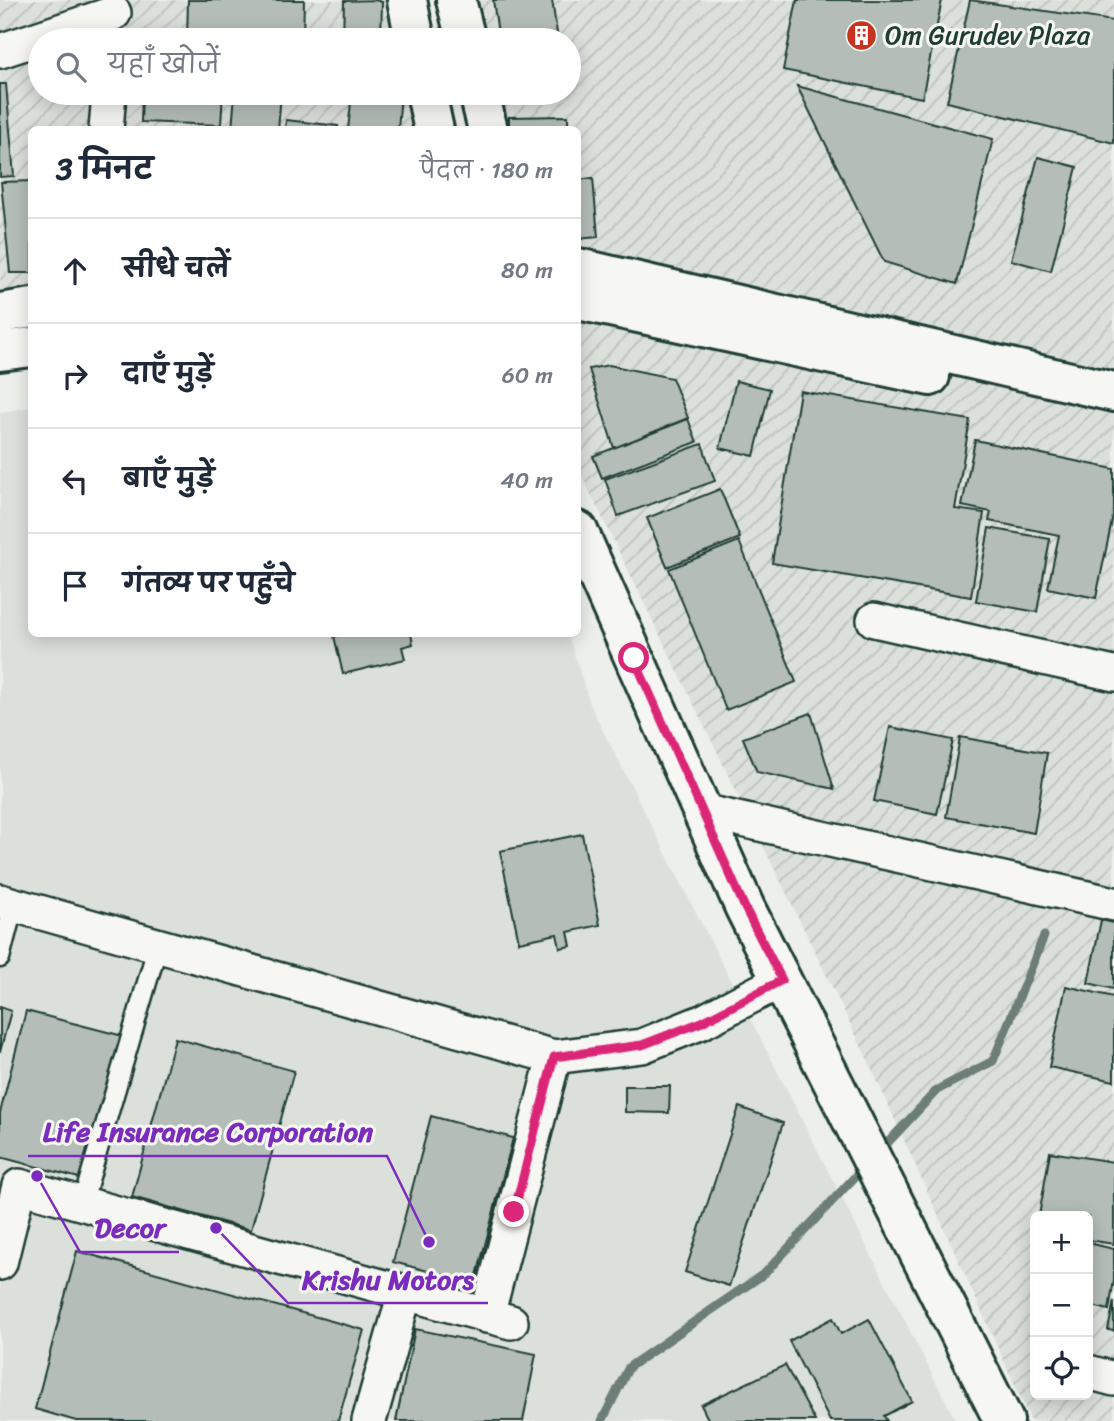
<!DOCTYPE html>
<html lang="hi">
<head>
<meta charset="utf-8">
<style>
  :root { --surface:#fff; --page:#f6f6f7; --text:#1f2937; --muted:#747a83; --line:#e0e1e3 }
  body { margin:0; font-family:Sriracha,"Playpen Sans Deva",sans-serif; background:var(--page); color:var(--text) }
  .controls { position:absolute; right:21px; bottom:21px; display:grid; overflow:hidden; border-radius:10px; box-shadow:0 4px 18px #0003 }
  .controls button { width:63px; height:63px; display:grid; place-items:center; padding:0; border:0; border-bottom:2px solid var(--line); background:var(--surface); color:var(--text); font:35px sans-serif }
  .stop { position:absolute; width:21px; height:21px; margin:-16px; border:5px solid #db2777; border-radius:50%; background:#fff }
  .stop.end { background:#db2777; border-color:#fff; box-shadow:0 2px 7px #0008 }
  .list { margin:0; padding:0; list-style:none }
  h2 { display:flex; justify-content:space-between; align-items:center; height:91px; margin:0; padding:0 28px; font-size:30px }
  h2 small { font-size:23px; font-weight:400; color:var(--muted) }
  .list li { display:grid; grid-template-columns:46px 1fr auto; gap:21px; align-items:center; box-sizing:border-box; height:105px; padding:0 28px; border-top:2px solid var(--line) }
  .list b { display:block; font-size:26px; white-space:nowrap }
  .list em { font-size:23px; font-style:normal; color:var(--muted) }
  .icon { flex:none; width:38px; height:38px; fill:none; stroke:currentColor; stroke-width:2; stroke-linecap:round; stroke-linejoin:round }
  .map { position:relative; flex:none; width:1114px; height:1421px; overflow:hidden }
  .search { position:absolute; background:var(--surface); box-shadow:0 4px 18px #0003; left:28px; top:28px; width:553px; height:77px; display:flex; align-items:center; gap:18px; box-sizing:border-box; padding:0 24px; border-radius:38px; color:var(--muted); font-size:26px }
  .panel { position:absolute; background:var(--surface); box-shadow:0 4px 18px #0003; left:28px; top:126px; width:553px; height:511px; border-radius:10px }
  .map>svg:first-child { display:block }
</style>
</head>
<body>
<div class="map">
<svg width="1114" height="1421" viewBox="0 0 1114 1421">
  <defs>
    <pattern id="industrial-furrows" width="10" height="10" patternUnits="userSpaceOnUse" patternTransform="scale(1.75)"><rect width="10" height="10" fill="#dce0db"/><path d="M-1 1l2-2M0 10L10 0M9 11l2-2" fill="none" stroke="#bcc1bd"/></pattern>
  </defs>
  <rect width="100%" height="100%" fill="#edefea"/>
  <filter id="ink" filterUnits="userSpaceOnUse"><feTurbulence type="fractalNoise" baseFrequency=".0143" numOctaves="2"/><feDisplacementMap in="SourceGraphic" scale="14" xChannelSelector="R" yChannelSelector="G"/><feConvolveMatrix kernelMatrix="1 2 1 2 8 2 1 2 1" color-interpolation-filters="sRGB"/></filter>
  <g filter="url(#ink)">
    <!-- built -->
    <path fill="#dce0db" d="M31,407L32,634H568L591,707L956,1421H0V412Z"/>
    <!-- industrial -->
    <path fill="url(#industrial-furrows)" fill-rule="evenodd" d="M0,0H405L411,40H40V93H418L423,129L32,130L31,292L0,294Z
      M462,0H1114V1421H1031L867,1058L578,468V130L489,129L482,93H569V40H471ZM1035,1216H1088V1395H1035Z"/>
    <g fill="none" stroke-linecap="round" stroke-linejoin="round">
      <!-- stream -->
      <path stroke="#6c7e77" stroke-width="9" d="M880,1151L937,1090L993,1061L1044,936
        M602,1421L629,1367L765,1273L865,1166"/>
    </g>
    <!-- building -->
    <path fill="#b4bdb8" stroke="#1f3d34" stroke-width="2" d="M188,0H304L303,40H187Z
      M375,0L382,2L381,40H343L344,1Z
      M493,0H552L558,40H499Z
      M797,0H942L922,98L783,70Z
      M970,0L1114,21V143L947,102Z
      M0,84H6L14,176L0,177Z
      M797,86L993,139L957,284L884,262Z
      M142,93H223L221,125L141,122Z
      M235,93H281L278,130H232Z
      M352,93H401L398,130H348Z
      M568,116V130H509V117Z
      M286,120L338,126V130H285Z
      M1038,157L1077,167L1051,271L1011,260Z
      M593,178L598,237L578,239V180Z
      M32,181V273H10L1,182Z
      M609,365L672,378L688,418L614,448L589,369Z
      M736,381L770,389L754,456L720,448Z
      M800,391L970,420L955,509L984,513L971,597L772,563Z
      M688,419L697,442L602,478L593,456Z
      M975,440L1114,469V511L1096,598L1048,588L1059,535L989,521L991,512L962,506Z
      M702,444L715,481L618,516L605,479Z
      M720,489L740,538L667,567L647,518Z
      M989,528L1050,539L1037,612L976,601Z
      M739,541L796,682L726,710L669,569Z
      M347,634H411L413,644L402,647L405,659L343,674L334,636Z
      M811,713L834,789L757,772L743,738Z
      M890,727L953,740L937,814L874,801Z
      M960,737L1047,753L1034,833L946,817Z
      M582,834L600,925L568,932L571,946L560,948L557,934L519,942L500,851Z
      M1101,920L1114,923V989L1088,983Z
      M1066,986L1114,997V1081L1049,1067Z
      M0,1007L11,1011L0,1052Z
      M26,1011L127,1037L90,1181L0,1157V1113Z
      M175,1038L294,1071L251,1230L132,1197Z
      M625,1086H670L669,1113L625,1112Z
      M739,1107L783,1123L729,1286L685,1272Z
      M431,1116L513,1138L475,1283L393,1262Z
      M1050,1152L1114,1162V1244L1088,1240V1216H1039Z
      M1088,1243L1114,1249V1280L1109,1310L1088,1305Z
      M77,1251L364,1330L338,1421H76L35,1409Z
      M1114,1301V1331L1108,1330Z
      M833,1318L841,1334L869,1319L912,1401L884,1416L887,1421H830L789,1341Z
      M415,1329L536,1354L523,1421H396Z
      M785,1365L815,1421H709L701,1405Z"/>
    <g fill="none" stroke-linecap="round" stroke-linejoin="round">
      <defs>
        <path id="lane" d="M0,958L14,904
          M82,1204L158,945"/>
        <path id="street" d="M0,51L114,13
          M106,130L109,93
          M874,620L1114,674
          M702,811L1114,904
          M0,901L554,1057L642,1046L702,1022L782,980
          M0,1263L19,1186L511,1322
          M487,1316L554,1057
          M1088,1372L1114,1379
          M369,1421L405,1293"/>
        <path id="secondary" d="M407,0L415,40
          M456,0L466,40
          M426,93L434,130
          M479,93L488,130
          M578,268L1114,392
          M578,300L930,376
          M0,313L32,308
          M0,351L32,347
          M578,531L745,908L1004,1421"/>
      </defs>
      <!-- lane casing -->
      <use href="#lane" stroke="#1f3d34" stroke-width="23"/>
      <!-- street casing -->
      <use href="#street" stroke="#1f3d34" stroke-width="38"/>
      <!-- secondary casing -->
      <use href="#secondary" stroke="#1f3d34" stroke-width="44"/>
      <!-- lane -->
      <use href="#lane" stroke="#f6f6f2" stroke-width="18"/>
      <!-- street -->
      <use href="#street" stroke="#f6f6f2" stroke-width="33"/>
      <!-- secondary -->
      <use href="#secondary" stroke="#f6f6f2" stroke-width="38"/>
    </g>
  </g>
  <g fill="none" stroke-linecap="round" stroke-linejoin="round" filter="url(#ink)">
    <!-- route -->
    <path stroke="#db2777" stroke-width="9" d="M514,1212L554,1057L642,1045L702,1022L782,980L745,908L634,658"/>
  </g>
  <!-- icons -->
  <defs>
    <symbol id="building-disc" viewBox="-11 -11 22 22"><circle r="9.5" fill="#c8321e" stroke="#f6f6f2"/><path d="M-4-6H4V6H1V3H-1V6H-4ZM-2.5-4.3h1.7v1.8h-1.7ZM.8-4.3h1.7v1.8H.8ZM-2.5-1h1.7V.8h-1.7ZM.8-1h1.7V.8H.8Z" fill="#fff"/></symbol>
  </defs>
  <g fill-rule="evenodd">
    <use href="#building-disc" x="844" y="18" width="35" height="35"/>
  </g>
  <g text-anchor="middle" dominant-baseline="central" stroke-width="6" stroke-linejoin="round" paint-order="stroke">
    <!-- poi labels -->
    <g font-size="26" fill="#1f3d34" stroke="#f6f6f2" text-anchor="start">
      <text x="885" y="35">Om Gurudev Plaza</text>
    </g>
  </g>
  <!-- callouts -->
  <path fill="none" stroke="#7b2cbf" stroke-width="2.5" d="M429 1242L387 1156H28M37 1176L80 1252H179M216 1228L288 1303H488"/>
  <g fill="#7b2cbf" stroke="#f6f6f2" stroke-width="2.5">
    <circle cx="429" cy="1242" r="7"/>
    <circle cx="37" cy="1176" r="7"/>
    <circle cx="216" cy="1228" r="7"/>
  </g>
  <g font-size="28" text-anchor="middle" font-weight="bold" fill="#7b2cbf" stroke="#f6f6f2" stroke-width="6" stroke-linejoin="round" paint-order="stroke">
    <text x="208" y="1141">Life Insurance Corporation</text>
    <text x="130" y="1237">Decor</text>
    <text x="388" y="1289">Krishu Motors</text>
  </g>
</svg>
<div class="controls">
<button>+</button>
<button>−</button>
<button><svg class="icon" aria-label="locate" viewBox="0 0 24 24"><circle cx="12" cy="12" r="6"/><path d="M12 2v4M12 18v4M2 12h4M18 12h4"/></svg></button>
</div>
<div class="stop" style="left:634px;top:658px"></div>
<div class="stop end" style="left:514px;top:1212px"></div>
<div class="search"><svg class="icon" aria-label="search" viewBox="0 0 24 24"><circle cx="10" cy="10" r="6"/><path d="M15 15l6 6"/></svg>यहाँ खोजें</div>
<section class="panel">
<h2>3 मिनट<small>पैदल · 180 m</small></h2>
<ul class="list">
<li><svg class="icon" aria-label="ahead" viewBox="0 0 24 24"><path d="M12 20V5M6 11l6-6 6 6"/></svg><div><b>सीधे चलें</b></div><em>80 m</em></li>
<li><svg class="icon" aria-label="right" viewBox="0 0 24 24"><path d="M7 20v-9h11M14 6l5 5-5 5"/></svg><div><b>दाएँ मुड़ें</b></div><em>60 m</em></li>
<li><svg class="icon" aria-label="left" viewBox="0 0 24 24"><path d="M17 20v-9H6M10 6l-5 5 5 5"/></svg><div><b>बाएँ मुड़ें</b></div><em>40 m</em></li>
<li><svg class="icon" aria-label="arrive" viewBox="0 0 24 24"><path d="M6 21V4h12l-3 4 3 4H6"/></svg><div><b>गंतव्य पर पहुँचे</b></div></li>
</ul>
</section>
</div>
</body>
</html>
